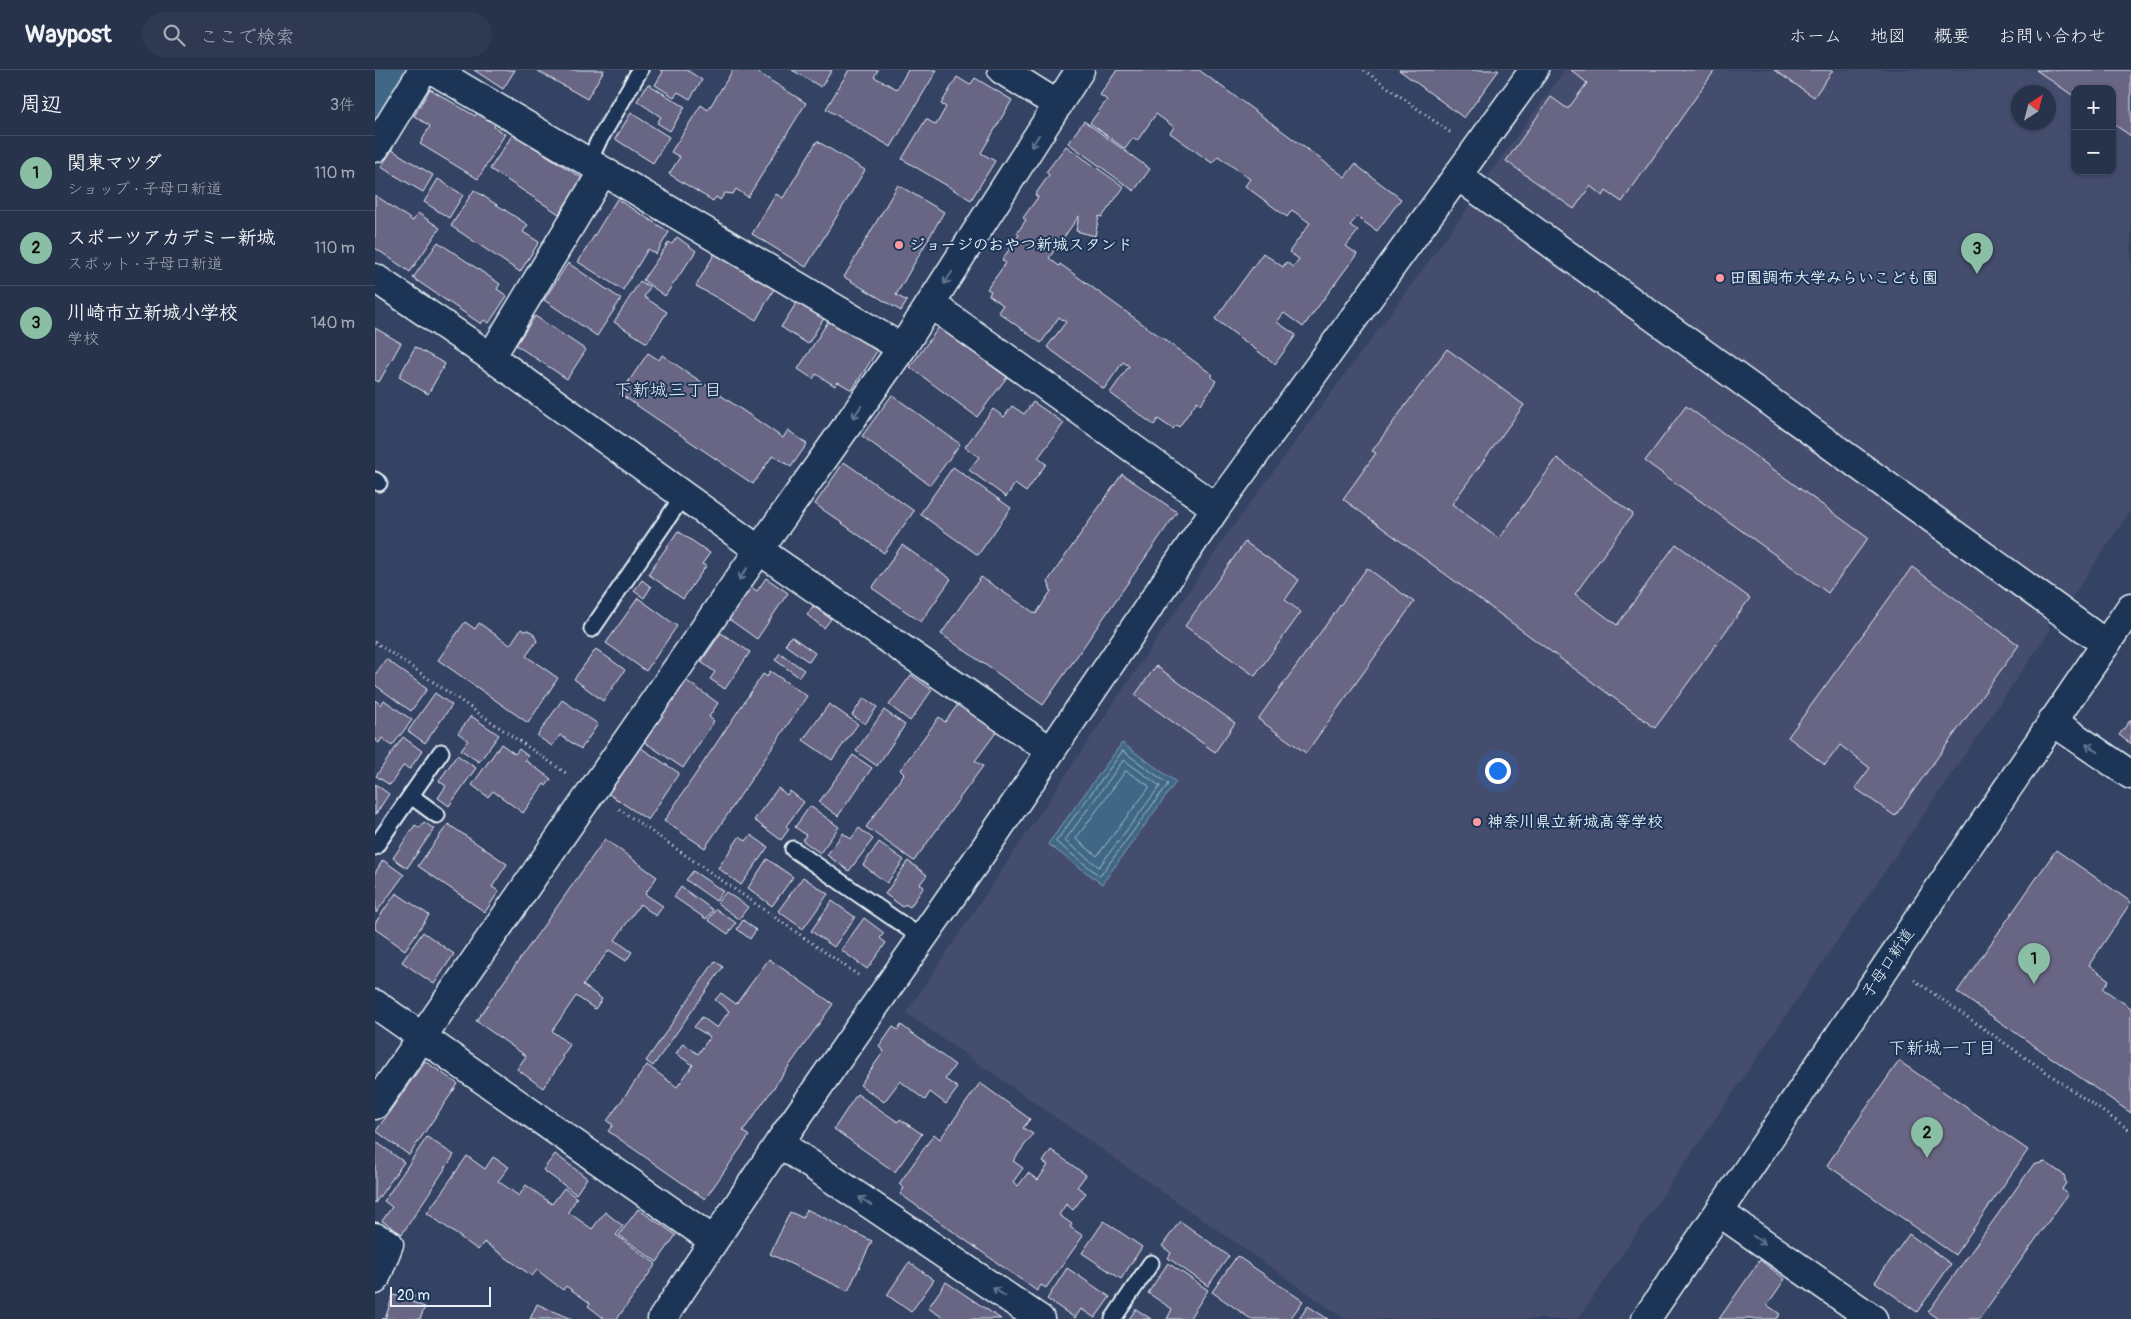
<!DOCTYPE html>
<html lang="ja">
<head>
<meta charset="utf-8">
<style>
  :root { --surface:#27324b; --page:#2f3a52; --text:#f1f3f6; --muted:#a4aab5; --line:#434d63; --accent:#8abfa5 }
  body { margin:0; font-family:Pangolin,"Klee One",sans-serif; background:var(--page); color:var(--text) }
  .controls { position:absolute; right:15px; top:15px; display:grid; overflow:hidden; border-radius:10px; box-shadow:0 1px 4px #0004 }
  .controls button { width:45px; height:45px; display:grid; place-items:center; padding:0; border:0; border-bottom:1px solid var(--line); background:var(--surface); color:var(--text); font:25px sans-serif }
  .compass { position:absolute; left:1636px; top:15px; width:45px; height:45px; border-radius:50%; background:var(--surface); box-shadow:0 1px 4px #0004; rotate:36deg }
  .scale { position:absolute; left:15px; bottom:12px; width:101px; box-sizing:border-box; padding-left:5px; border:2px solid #e8f1f8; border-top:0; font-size:14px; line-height:18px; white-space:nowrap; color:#e8f1f8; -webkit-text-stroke:4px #1d3557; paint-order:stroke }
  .you { position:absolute; left:1122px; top:700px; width:18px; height:18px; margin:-12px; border:4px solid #fff; border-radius:50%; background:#1a73e8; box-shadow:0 0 0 8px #1a73e833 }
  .badge { display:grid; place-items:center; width:32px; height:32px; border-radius:50%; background:var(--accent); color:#111; font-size:16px; font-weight:700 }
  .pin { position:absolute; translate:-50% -41px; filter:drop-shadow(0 1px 2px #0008) }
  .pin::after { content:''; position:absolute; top:26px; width:18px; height:15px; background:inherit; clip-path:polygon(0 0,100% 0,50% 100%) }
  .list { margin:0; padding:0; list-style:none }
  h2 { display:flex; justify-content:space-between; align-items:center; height:65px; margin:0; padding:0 20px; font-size:21px }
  h2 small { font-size:16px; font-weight:400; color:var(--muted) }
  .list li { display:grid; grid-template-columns:32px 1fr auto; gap:15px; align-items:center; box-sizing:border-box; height:75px; padding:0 20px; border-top:1px solid var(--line) }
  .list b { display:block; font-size:19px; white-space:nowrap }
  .list p { margin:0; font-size:16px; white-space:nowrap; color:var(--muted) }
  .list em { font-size:16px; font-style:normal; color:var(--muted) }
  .icon { flex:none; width:28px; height:28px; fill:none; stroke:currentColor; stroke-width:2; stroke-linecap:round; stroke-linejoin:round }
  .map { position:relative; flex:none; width:1756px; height:1249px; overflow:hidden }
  header { display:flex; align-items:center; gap:30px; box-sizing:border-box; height:70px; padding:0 25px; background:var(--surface); border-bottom:1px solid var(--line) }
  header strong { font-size:24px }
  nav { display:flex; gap:28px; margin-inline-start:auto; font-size:18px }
  .search { width:350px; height:45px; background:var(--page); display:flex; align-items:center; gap:12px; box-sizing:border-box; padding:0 18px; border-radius:28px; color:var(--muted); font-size:19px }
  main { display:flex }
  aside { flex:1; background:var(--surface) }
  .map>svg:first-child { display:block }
</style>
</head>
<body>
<header>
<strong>Waypost</strong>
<div class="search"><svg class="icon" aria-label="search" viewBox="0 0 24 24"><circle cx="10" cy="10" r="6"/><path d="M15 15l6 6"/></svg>ここで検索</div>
<nav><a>ホーム</a><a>地図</a><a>概要</a><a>お問い合わせ</a></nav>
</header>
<main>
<aside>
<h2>周辺<small>3件</small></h2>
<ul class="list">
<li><span class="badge">1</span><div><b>関東マツダ</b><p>ショップ · 子母口新道</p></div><em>110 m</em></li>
<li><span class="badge">2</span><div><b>スポーツアカデミー新城</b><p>スポット · 子母口新道</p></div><em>110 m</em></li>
<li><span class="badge">3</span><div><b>川崎市立新城小学校</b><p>学校</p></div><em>140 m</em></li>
</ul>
</aside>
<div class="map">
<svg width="1756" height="1249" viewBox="0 0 1756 1249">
  <rect width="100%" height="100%" fill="#344364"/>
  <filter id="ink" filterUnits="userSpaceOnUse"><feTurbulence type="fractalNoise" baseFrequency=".02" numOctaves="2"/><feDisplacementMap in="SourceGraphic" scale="10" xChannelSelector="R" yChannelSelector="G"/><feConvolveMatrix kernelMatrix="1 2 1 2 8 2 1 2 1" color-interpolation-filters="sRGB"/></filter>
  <g filter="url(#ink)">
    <!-- built -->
    <path fill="#444d6e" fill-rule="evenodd" d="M1190,0H1756V440L1697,527L1682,529L1377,307L1111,109ZM1700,19H1737V101H1700ZM1644,22H1674V52H1644Z
      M1098,131L1671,549L1675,560L1203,1249H970L531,943L851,466Z"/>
    <!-- water -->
    <path fill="#3f6886" stroke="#839fb4" d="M747,673L801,712L727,814L673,774Z"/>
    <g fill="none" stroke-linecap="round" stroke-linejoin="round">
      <!-- shore -->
      <path stroke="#a4baca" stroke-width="1" d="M748,681L793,714L725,806L681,772Z
        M749,690L785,716L724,797L690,771Z
        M751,701L773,715L774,718L722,786L701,769Z"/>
      <!-- river -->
      <path stroke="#3f6886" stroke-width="61" d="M0,37L24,0"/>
    </g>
    <!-- building -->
    <path fill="#696584" stroke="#e8f1f8" d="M99,0H140L128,19Z
      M161,0H229L212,29Z
      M285,0H312L327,10L315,29L303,22L299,27L280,15L288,2Z
      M358,0H379L431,33L373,127L361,119L358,124L350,123L345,130L341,127L338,131L294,104L305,87L296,82L326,35L333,40Z
      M417,0H457L446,17Z
      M474,0H503L499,7L522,19L533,0H562L516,77L451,39Z
      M742,0H824L970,107L980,94L1026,129L1002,161L982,147L975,155L983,161L971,176L982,184L928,257L909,243L902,252L921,265L900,294L840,249L888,183L908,197L911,192L918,197L924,189L914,182L935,153L917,140L912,147L870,116L875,109L843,86L837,93L795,63L799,57L781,44L762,71L758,68L750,79L715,53L732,30L725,25Z
      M1024,0H1124L1089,48Z
      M1340,0L1247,132L1231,121L1228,126L1215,116L1199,139L1131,91L1176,27L1193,39L1212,13L1196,0Z
      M1399,0H1458L1439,27Z
      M1661,0H1756V66L1737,53V19H1700V27Z
      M582,7L595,15L600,8L637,30L606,83L620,91L596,130L527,89L551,49L561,55L571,37L566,34Z
      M273,14L310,37L295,61L282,53L286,47L262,31Z
      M55,19L100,46L105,39L122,51L119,57L130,64L103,109L45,74L55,56L39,46Z
      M256,43L294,67L278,93L240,69Z
      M709,51L775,99L759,121L693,73Z
      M138,64L207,108L184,144L115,99Z
      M442,71L490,100L431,197L377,164L401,124L408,128Z
      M691,76L749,117L727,147L724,146L720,166L701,161L704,146L674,188L684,196L685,194L838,305L836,307L841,311L826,334L822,331L804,357L801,355L798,359L783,349L779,355L735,323L754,296L748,292L729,319L672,277L691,252L684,247L666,273L623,242L628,235L614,225L616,221L612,219L631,193L627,190L644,165L642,163L651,150L648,148L663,127L660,125L674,105L671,102Z
      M17,80L58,105L48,122L6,97Z
      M63,109L88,125L74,148L49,132Z
      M523,115L569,142L521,225L532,231L526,241L469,207Z
      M99,120L153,155L148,162L164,172L145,202L76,156Z
      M0,125L38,151L43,143L65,158L35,202L0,178Z
      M242,129L294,162L281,184L273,179L248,220L203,192Z
      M302,167L321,181L290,226L268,210L294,172L297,174Z
      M63,172L125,214L122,219L132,226L114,253L109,250L106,254L38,208Z
      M340,183L394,209L390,214L399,219L381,250L321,216Z
      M193,193L246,229L222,266L169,230Z
      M265,211L275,217L269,227L292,242L272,273L239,252Z
      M422,232L428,235L430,232L451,245L433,274L406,257Z
      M160,246L211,280L192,309L141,275Z
      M454,250L502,281L477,320L463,312L460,316L441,304L438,309L423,299Z
      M564,257L632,307L602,347L535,297Z
      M0,258L26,273L4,312L0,310Z
      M40,277L70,294L53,324L24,307Z
      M1072,279L1149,335L1077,434L1124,469L1182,388L1258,444L1200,524L1242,555L1301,474L1375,528L1280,658L968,429L1001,383L997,381Z
      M273,283L284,290L287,285L408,368L413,360L432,374L416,397L398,385L378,414L245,324Z
      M517,325L585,374L555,415L487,366Z
      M658,332L689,353L663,388L671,394L651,422L640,414L631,427L594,400L604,387L590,377L618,339L629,347L637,336L649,344Z
      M1311,336L1493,468L1453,523L1270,391Z
      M469,392L539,441L509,483L440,434Z
      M578,397L636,438L603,485L545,444Z
      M747,404L802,442L668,635L566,564L606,507L661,544L676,521L673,511Z
      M303,461L335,483L327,494L331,496L308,529L273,504Z
      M870,472L924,510L910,530L926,542L880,606L810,556Z
      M527,475L576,509L546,552L497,518Z
      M1537,497L1644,575L1520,746L1480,718L1495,698L1465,675L1450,695L1413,667Z
      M992,498L1039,532L931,683L883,649Z
      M391,508L413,523L382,569L351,547L373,515L382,521Z
      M267,510L276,517L269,528L259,521Z
      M263,528L302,556L271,601L231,573Z
      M438,536L456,549L449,558L432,545Z
      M90,552L100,559L104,553L135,575L146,559L149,561L153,560L158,563L162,571L151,586L183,608L153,653L63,590Z
      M346,563L375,582L350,619L335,609L340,602L326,592Z
      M416,566L440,583L434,592L410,575Z
      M221,579L250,600L228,631L199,609Z
      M405,583L429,600L424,607L400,590Z
      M11,589L52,619L36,641L0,615V605Z
      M781,596L860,653L840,682L760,625Z
      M395,601L432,626L330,778L289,751L388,604L392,607Z
      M536,605L557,620L535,651L514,635Z
      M309,609L343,633L334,647L339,651L308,698L268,671Z
      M60,623L77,635L50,673L33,661Z
      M489,628L502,637L490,654L477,645Z
      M0,630L6,635L9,630L37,650L17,676L7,668L4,673L0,670Z
      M187,630L223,654L206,679L185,665L177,676L162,666Z
      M584,633L622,661L600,691L608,696L539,791L491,757L529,704L525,700L564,647L570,652Z
      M454,634L483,654L457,690L428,670Z
      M509,640L530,655L502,696L481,681Z
      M96,646L124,665L104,692L86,680L93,670L83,663Z
      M1756,649V674L1744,665Z
      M28,667L47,681L35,699L28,696L15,715L1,706Z
      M126,674L140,684L144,679L153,686L150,690L176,709L171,716L169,714L148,743L118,721L113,727L97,715Z
      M260,674L304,703L273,750L229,721Z
      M82,685L101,698L74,736L63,728L71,716L64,711Z
      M478,685L497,698L463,746L444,732Z
      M0,714L14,724L0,745Z
      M403,718L412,725L415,721L429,732L411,756L414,759L406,770L379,750Z
      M435,736L464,757L445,783L427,770L431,765L420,757Z
      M49,752L59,759L32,798L18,788L40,755L45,758Z
      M73,754L132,794L117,817L124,821L110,842L43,796Z
      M484,758L498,769L474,801L452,785L468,763L476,769Z
      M376,765L393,777L366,815L343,798L365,766L371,771Z
      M230,769L282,807L270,824L288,836L281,846L265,834L240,870L257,882L251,891L234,880L208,915L227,929L220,939L201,926L177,961L195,975L187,986L188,989L168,1018L142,999L151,986L101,951Z
      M504,772L529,790L512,813L488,795Z
      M1681,780L1756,832L1714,895L1734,910L1728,919L1756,938V1043L1582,922Z
      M392,789L418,807L397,836L373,818Z
      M8,790L29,805L1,843L0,819L2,815L0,813V803Z
      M533,791L552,805L545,814L549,817L535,837L530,834L528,837L510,824Z
      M318,801L348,821L341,831L311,810Z
      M428,807L453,824L428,859L403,841Z
      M306,817L338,840L331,849L299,827Z
      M351,822L373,837L364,849L342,833Z
      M21,823L54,845L30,880L0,859V853Z
      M457,831L480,847L459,877L436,861Z
      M341,839L361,853L353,864L333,850Z
      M489,848L509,863L505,868L511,873L492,899L466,880Z
      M368,850L381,860L375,869L362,859Z
      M48,862L79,884L59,914L27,892Z
      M394,889L458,934L368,1061L374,1066L330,1129L233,1061L238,1055L232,1051L272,995L302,1017L318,995L301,984L308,973L323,984L335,967L319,957L327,947L342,958L354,941L340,930L346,923L361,934Z
      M340,891L348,897L278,996L271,991Z
      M526,955L580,995L570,1009L583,1018L571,1034L555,1022L550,1030L525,1011L509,1032L485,1015L509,981L504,977L518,957L523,960Z
      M50,991L83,1014L34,1085L1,1061Z
      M1524,991L1653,1080L1580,1185L1452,1095Z
      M605,1013L655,1049L648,1058L658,1064L638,1091L648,1098L638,1112L643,1116L653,1103L663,1110L673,1095L668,1092L676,1080L711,1105L702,1117L711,1123L698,1140L691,1134L684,1145L697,1154L695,1157L708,1166L671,1218L666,1215L662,1221L525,1124L529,1118L524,1114L559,1064L565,1069Z
      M482,1024L523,1052L525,1049L547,1064L520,1102L459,1059Z
      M52,1067L79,1085L27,1164L7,1151L17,1137L9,1131Z
      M0,1071L29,1092L0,1133Z
      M180,1084L212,1108L201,1124L168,1100Z
      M92,1086L110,1099L118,1087L134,1097L123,1111L144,1126L151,1115L177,1134L189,1118L202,1128L193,1142L217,1159L230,1142L248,1156L241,1165L281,1194L242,1249H230L213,1236L215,1233L191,1216L188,1220L162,1200L157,1206L109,1172L103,1180L52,1143Z
      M1670,1092L1689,1105L1691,1113L1687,1119L1693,1124L1604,1249H1563L1553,1242L1658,1095Z
      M263,1139L301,1165L282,1192L244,1165Z
      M431,1139L497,1171L473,1221L395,1184L415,1142L428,1148Z
      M729,1151L767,1177L746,1209L707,1183Z
      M805,1151L854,1186L833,1216L793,1188L796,1183L787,1176Z
      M1534,1164L1576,1194L1542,1242L1500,1212Z
      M862,1186L928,1231L915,1249H876L837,1222Z
      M1385,1190L1410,1209L1392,1235L1405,1244L1401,1249H1344Z
      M534,1192L559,1210L536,1242L512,1225Z
      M793,1193L833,1220L814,1249H792L797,1239L773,1223Z
      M692,1198L735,1227L720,1248L706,1239L700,1248L672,1229Z
      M571,1212L626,1249H570L553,1238Z
      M25,1220L40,1226L37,1232L50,1237L45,1249H7H10L18,1225L22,1226Z
      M162,1234L196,1249H155Z
      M933,1236L953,1249H924Z
      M761,1239L776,1249H754Z"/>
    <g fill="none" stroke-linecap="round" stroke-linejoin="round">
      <defs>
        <path id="lane" d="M214,92L223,72L265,0
          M0,410L4,413
          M217,559L308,426
          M36,726L62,745
          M0,777L66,682
          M418,779L547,868
          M738,1249L776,1193"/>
        <path id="street" d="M58,0L527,278
          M627,0L683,35
          M0,78L48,0
          M1083,106L1731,574
          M0,208L116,287L384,480L676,681
          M556,234L841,438
          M116,287L228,101
          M1677,651L1756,705
          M0,934L339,1171
          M0,1035L384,480L527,278L705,0
          M404,1073L665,1249
          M1344,1142L1498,1249
          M0,1167L14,1174L0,1210
          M287,1249L404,1073L606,784L841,438L1159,0"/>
        <path id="secondary" d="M1271,1249L1756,537"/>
      </defs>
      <!-- lane casing -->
      <use href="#lane" stroke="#e8f1f8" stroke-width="19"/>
      <!-- street casing -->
      <use href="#street" stroke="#e8f1f8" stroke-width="31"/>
      <!-- secondary casing -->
      <use href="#secondary" stroke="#e8f1f8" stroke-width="31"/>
      <!-- path -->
      <path stroke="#e8f1f8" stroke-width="3" stroke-dasharray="1 4" stroke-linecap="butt" d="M989,0L1076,63
        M0,572L191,703
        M244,739L483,905
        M1539,910L1756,1061"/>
      <!-- lane -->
      <use href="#lane" stroke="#1d3557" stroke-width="15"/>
      <!-- street -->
      <use href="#street" stroke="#1d3557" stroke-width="28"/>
      <!-- secondary -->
      <use href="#secondary" stroke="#1d3557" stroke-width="28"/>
    </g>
    <!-- one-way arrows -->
    <defs><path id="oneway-shaft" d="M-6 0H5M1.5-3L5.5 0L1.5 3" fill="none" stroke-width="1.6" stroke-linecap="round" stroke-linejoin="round" transform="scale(1.25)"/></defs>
    <g stroke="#64778f">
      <use href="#oneway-shaft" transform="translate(660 71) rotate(123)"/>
      <use href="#oneway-shaft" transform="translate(573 208) rotate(123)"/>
      <use href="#oneway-shaft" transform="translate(482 342) rotate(125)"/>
      <use href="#oneway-shaft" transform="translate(368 504) rotate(125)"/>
      <use href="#oneway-shaft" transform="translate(1717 678) rotate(-146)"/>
      <use href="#oneway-shaft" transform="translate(490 1131) rotate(-146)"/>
      <use href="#oneway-shaft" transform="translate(1384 1170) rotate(35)"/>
      <use href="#oneway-shaft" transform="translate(624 1222) rotate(-146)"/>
    </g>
  </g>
  <!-- markers -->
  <g fill="#ff9aa2" stroke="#1d3557" stroke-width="2">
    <circle cx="524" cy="175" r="5"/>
    <circle cx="1345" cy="208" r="5"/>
    <circle cx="1102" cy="752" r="5"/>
  </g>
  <g text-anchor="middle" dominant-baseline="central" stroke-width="4" stroke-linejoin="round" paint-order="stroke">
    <!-- poi labels -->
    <g font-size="16" font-weight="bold" fill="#e8f1f8" stroke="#1d3557" text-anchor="start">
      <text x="534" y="175">ジョージのおやつ新城スタンド</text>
      <text x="1355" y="208">田園調布大学みらいこども園</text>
      <text x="1112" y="752">神奈川県立新城高等学校</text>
    </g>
    <!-- street labels -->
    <g font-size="16" fill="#e8f1f8" stroke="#1d3557">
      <text transform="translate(1513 893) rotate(-56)">子母口新道</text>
    </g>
    <!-- neighbourhood labels -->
    <g font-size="18" fill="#e8f1f8" stroke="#1d3557">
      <text x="293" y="320">下新城三丁目</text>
      <text x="1567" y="978">下新城一丁目</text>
    </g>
  </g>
</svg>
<div class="controls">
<button>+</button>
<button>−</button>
</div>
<svg class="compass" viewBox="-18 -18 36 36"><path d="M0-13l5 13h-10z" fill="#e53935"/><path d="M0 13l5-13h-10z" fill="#a4aab5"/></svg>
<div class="scale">20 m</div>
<div class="you"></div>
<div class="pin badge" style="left:1659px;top:914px">1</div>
<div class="pin badge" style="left:1552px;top:1088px">2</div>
<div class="pin badge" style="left:1602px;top:204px">3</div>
</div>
</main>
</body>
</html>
